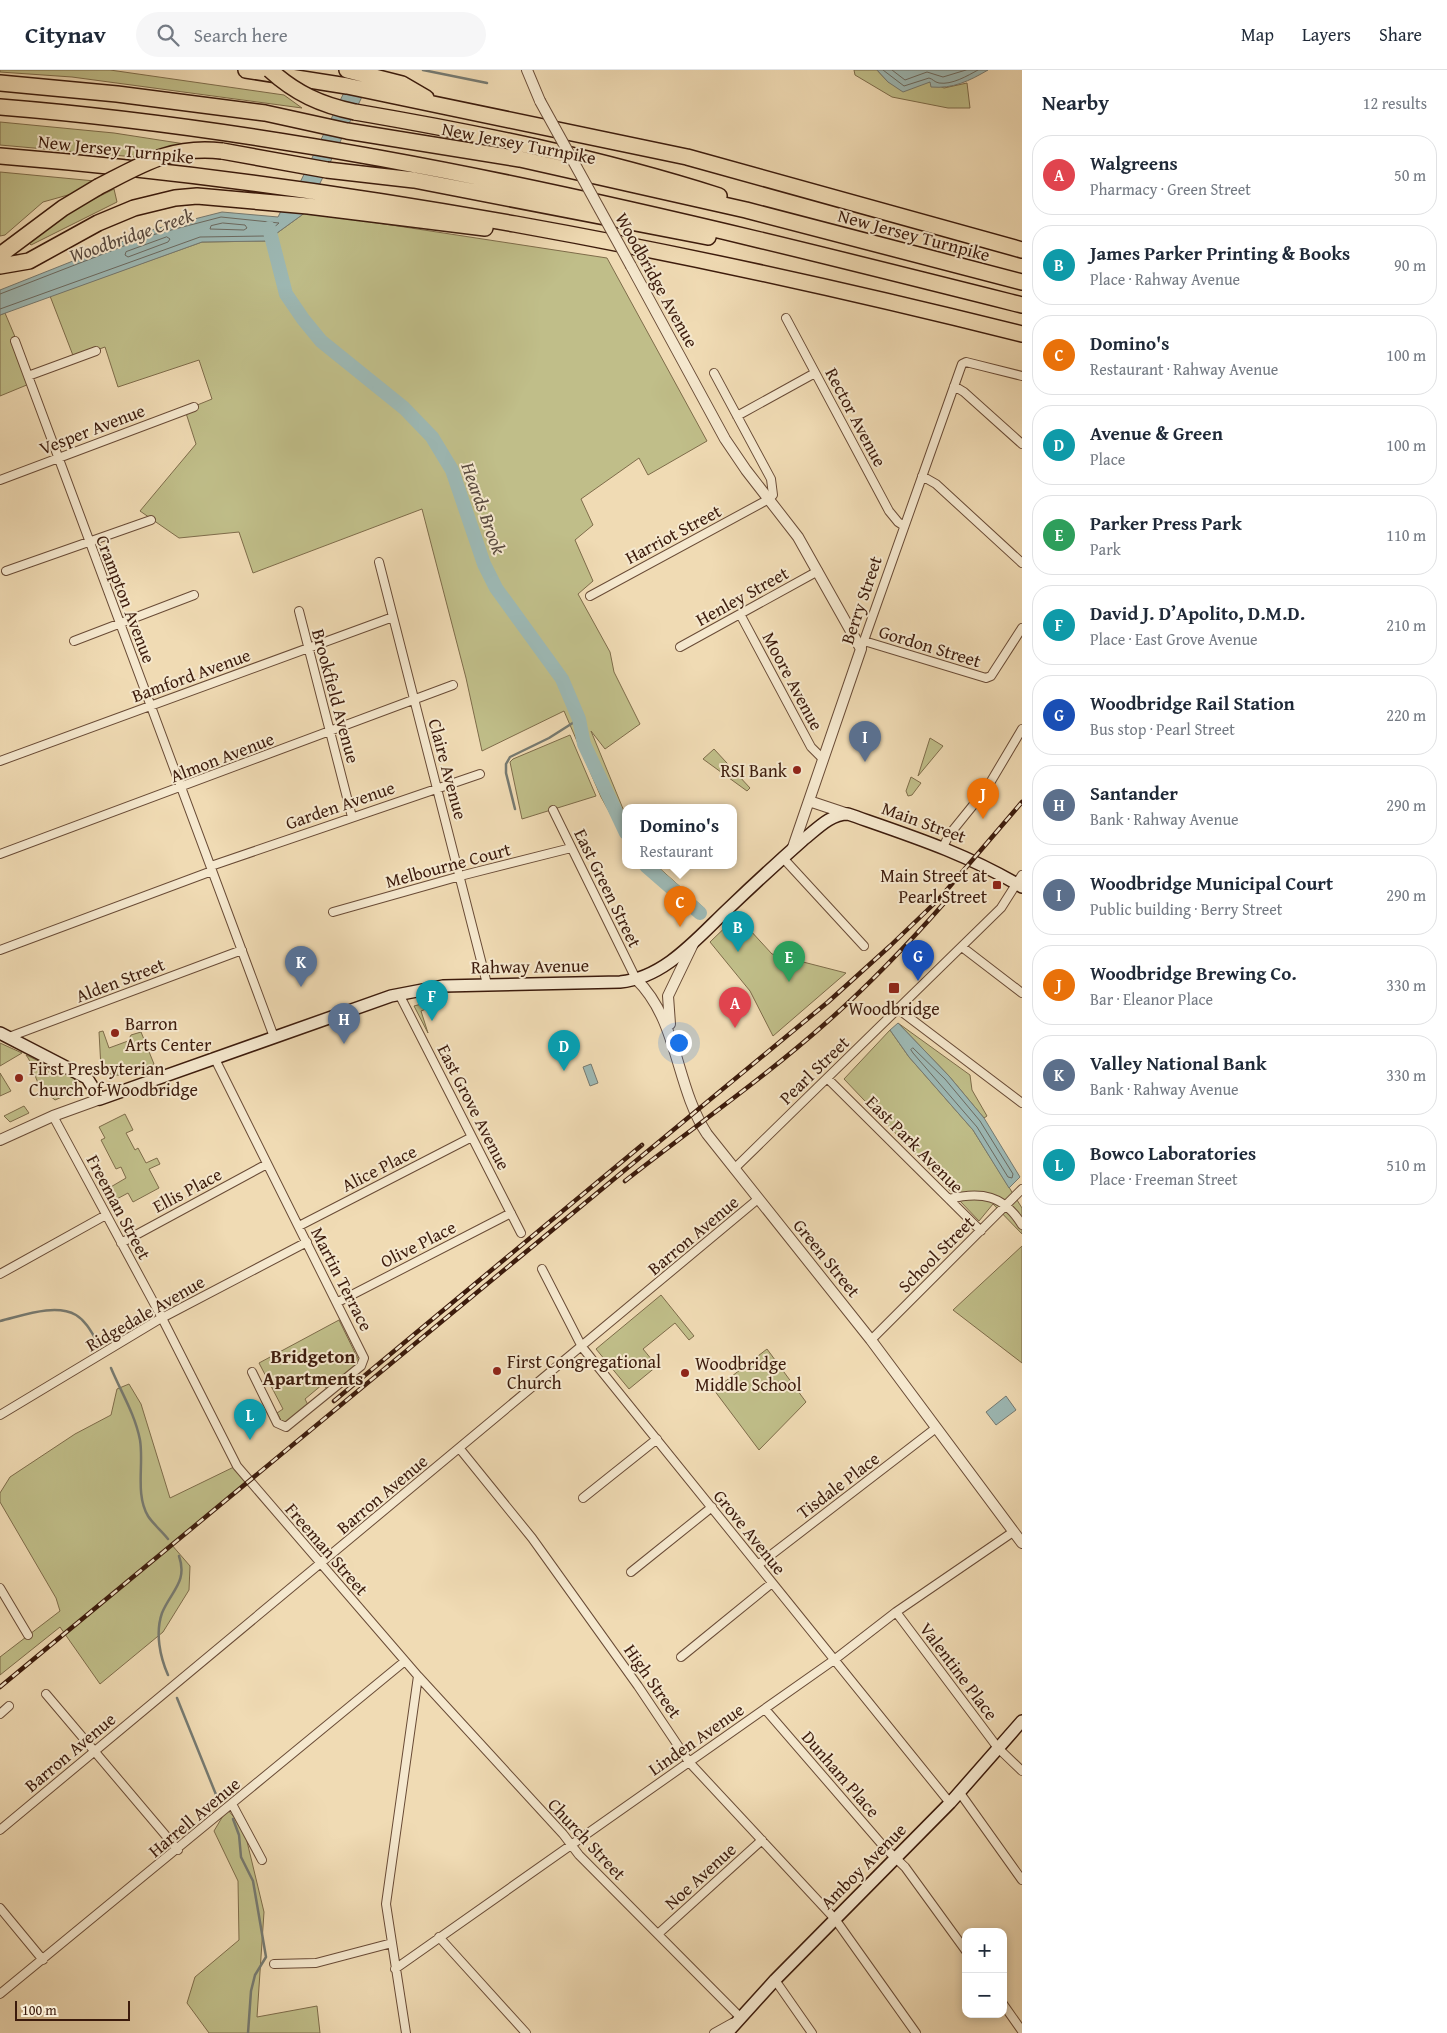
<!DOCTYPE html>
<html lang="en">
<head>
<meta charset="utf-8">
<style>
  :root { --surface:#fff; --page:#f6f6f7; --text:#1f2937; --muted:#747a83; --line:#e0e1e3; --accent:#8f2418 }
  body { margin:0; font-family:"Gentium Book Plus",serif; background:var(--page); color:var(--text) }
  .controls { position:absolute; right:15px; bottom:15px; display:grid; overflow:hidden; border-radius:10px; box-shadow:0 2px 8px #0003 }
  .controls button { width:45px; height:45px; display:grid; place-items:center; padding:0; border:0; border-bottom:1px solid var(--line); background:var(--surface); color:var(--text); font:25px sans-serif }
  .scale { position:absolute; left:15px; bottom:12px; width:115px; box-sizing:border-box; padding-left:5px; border:2px solid #3c1b0c; border-top:0; font-size:14px; line-height:18px; white-space:nowrap; color:#3c1b0c; -webkit-text-stroke:4px #f5e8ce; paint-order:stroke }
  .you { position:absolute; left:678px; top:972px; width:18px; height:18px; margin:-12px; border:4px solid #fff; border-radius:50%; background:#1a73e8; box-shadow:0 0 0 8px #1a73e833 }
  .badge { display:grid; place-items:center; width:32px; height:32px; border-radius:50%; background:var(--accent); color:#fff; font-size:16px; font-weight:700 }
  .pin { position:absolute; translate:-50% -41px; filter:drop-shadow(0 1px 2px #0008) }
  .pin::after { content:''; position:absolute; top:26px; width:18px; height:15px; background:inherit; clip-path:polygon(0 0,100% 0,50% 100%) }
  .popup { position:absolute; left:622px; top:734px; width:115px; height:65px; box-sizing:border-box; display:grid; place-content:center; border-radius:10px; background:var(--surface); filter:drop-shadow(0 1px 4px #0005); font-size:16px; white-space:nowrap; color:var(--muted) }
  .popup b { font-size:19px; color:var(--text) }
  .popup::after { content:''; position:absolute; left:50%; top:100%; margin-left:-10px; border:10px solid transparent; border-top-color:var(--surface) }
  .list { margin:0; padding:0; list-style:none }
  h2 { display:flex; justify-content:space-between; align-items:center; height:65px; margin:0; padding:0 20px; font-size:21px }
  h2 small { font-size:16px; font-weight:400; color:var(--muted) }
  .list li { display:grid; grid-template-columns:32px 1fr auto; gap:15px; align-items:center; box-sizing:border-box; height:80px; margin:0 10px 10px; padding:0 10px; border:1px solid var(--line); border-radius:20px }
  .list b { display:block; font-size:19px; white-space:nowrap }
  .list p { margin:0; font-size:16px; white-space:nowrap; color:var(--muted) }
  .list em { font-size:16px; font-style:normal; color:var(--muted) }
  .icon { flex:none; width:28px; height:28px; fill:none; stroke:currentColor; stroke-width:2; stroke-linecap:round; stroke-linejoin:round }
  .map { position:relative; flex:none; width:1022px; height:1963px; overflow:hidden }
  header { display:flex; align-items:center; gap:30px; box-sizing:border-box; height:70px; padding:0 25px; background:var(--surface); border-bottom:1px solid var(--line) }
  header strong { font-size:24px }
  nav { display:flex; gap:28px; margin-inline-start:auto; font-size:18px }
  .search { width:350px; height:45px; background:var(--page); display:flex; align-items:center; gap:12px; box-sizing:border-box; padding:0 18px; border-radius:28px; color:var(--muted); font-size:19px }
  main { display:flex }
  aside { flex:1; background:var(--surface) }
  .map>svg:first-child { display:block }
</style>
</head>
<body>
<header>
<strong>Citynav</strong>
<div class="search"><svg class="icon" aria-label="search" viewBox="0 0 24 24"><circle cx="10" cy="10" r="6"/><path d="M15 15l6 6"/></svg>Search here</div>
<nav><a>Map</a><a>Layers</a><a>Share</a></nav>
</header>
<main>
<div class="map">
<svg width="1022" height="1963" viewBox="0 0 1022 1963">
  <rect width="100%" height="100%" fill="#f0dbb4"/>
  <filter id="stains"><feTurbulence type="fractalNoise" baseFrequency=".004" numOctaves="4"/><feColorMatrix values="0 0 0 0 .2 0 0 0 0 .09 0 0 0 0 .02 0 0 0 .5 -.17"/></filter>
  <radialGradient id="worn" r=".72"><stop offset=".6" stop-color="#630" stop-opacity="0"/><stop offset="1" stop-color="#630" stop-opacity=".3"/></radialGradient>
  <!-- green -->
  <path fill="#c0be89" stroke="#7e6c4a" d="M0,0H110L284,25L302,38L72,7L0,2Z
    M854,0H877L888,12H931L944,18L967,13L970,38H948L892,27L855,5Z
    M0,52L114,63L185,74L146,88L0,75Z
    M0,102L95,111L75,123L43,132L5,165L0,166Z
    M114,119L117,132L31,175L29,173L66,143Z
    M306,142L607,188L707,371L648,405L639,388L581,429L593,455L575,470L593,511L578,524L610,582L614,602L640,654L605,679L591,661L626,746V772L601,727L564,641L482,681L466,608L422,439L253,503L239,462L179,468L140,441L196,374L185,340L212,329L199,290L118,317L105,277L74,288L50,226L202,172L266,171Z
    M5,243L34,312L0,326V245Z
    M570,665L596,726L522,749L510,692L513,689Z
    M930,668L943,676L918,706Z
    M714,679L750,718L747,721L703,689Z
    M911,707L921,713L912,725L908,726L906,721Z
    M639,796H657L705,839L696,847Z
    M737,846L772,884L846,903L773,966L750,921L710,872Z
    M429,932L431,937L421,941L428,963L414,936Z
    M898,953L970,1005L972,1020L987,1046L984,1048L949,1006Z
    M890,960L909,987L973,1060L1022,1138V1164L993,1134L979,1151L844,1009Z
    M103,961L109,978L128,971L131,965L141,962L154,994C135,1001 117,1013 101,998L99,962Z
    M0,973L22,983L0,996Z
    M26,985L72,1007L78,1013V1020L55,1030C48,1024 39,1018 36,1008C32,999 32,993 26,985Z
    M0,1003L11,1021L0,1026Z
    M24,1036L29,1043L10,1052L4,1046Z
    M125,1044L133,1060L126,1063L135,1080L138,1078L146,1093L157,1088L160,1094L149,1099L159,1118L133,1132L128,1123L115,1130L109,1118L126,1108L121,1097L116,1099L101,1070L105,1068L99,1057Z
    M1022,1176V1293L953,1240Z
    M661,1225L694,1266L689,1270L675,1253L643,1279L657,1296L629,1319L596,1279Z
    M339,1250L360,1293L327,1319L323,1314L305,1329L308,1335L287,1352H282L277,1343L283,1339L259,1293Z
    M767,1279L806,1332L759,1380L714,1320Z
    M129,1314L141,1334L170,1428L238,1395L250,1412L171,1474L190,1496L189,1520L163,1562L100,1614L60,1557L0,1605V1587L60,1541L56,1528L0,1432V1423L10,1407L75,1364L111,1345L117,1319Z
    M227,1739L244,1759L264,1842L257,1947L317,1936L320,1963H209L187,1933L195,1907L239,1870L238,1811L214,1761Z"/>
  <!-- water -->
  <path fill="#9db9b5" stroke="#767a71" d="M355,0H375L306,142L266,171L202,172L0,245V220L151,160L222,142L278,147L284,135H289Z
    M877,0H988C969,11 953,19 931,17L930,12L903,22L888,12Z
    M898,953L949,1006L984,1048L1020,1107L1009,1118L973,1060L909,987L890,960Z
    M591,994L598,1013L590,1016L583,997Z
    M1006,1326L1016,1340L996,1355L986,1342Z"/>
  <g fill="none" stroke-linecap="round" stroke-linejoin="round">
    <!-- shore -->
    <path stroke="#6c6a60" stroke-width="1" d="M883,0L904,16L929,8C933,9 934,12 939,13C952,15 967,6 978,0
      M892,0L905,10L927,2L943,7L966,0
      M223,153L245,155L247,158L244,160L210,159L211,156Z
      M167,167L170,169L168,172L128,187L125,185L126,182Z
      M0,224L152,165L221,147L279,153L264,166L200,167L0,239
      M913,978L945,1009L980,1051L1013,1104L1012,1108L1008,1107L977,1057L913,983L911,980Z"/>
    <!-- stream -->
    <path stroke="#767a71" stroke-width="2.5" d="M423,0L487,13
      M515,739L506,703V694L510,687L549,668L579,649
      M0,1251C22,1246 55,1233 76,1245C86,1251 92,1263 98,1273
      M111,1298C121,1322 135,1344 140,1370C144,1394 135,1424 148,1446C153,1454 162,1461 168,1469
      M168,1605C160,1587 155,1563 162,1543C171,1521 188,1512 179,1486
      M177,1628L219,1732
      M233,1749L239,1765L241,1787L253,1811L266,1887L255,1905L251,1921L248,1963"/>
    <!-- river -->
    <path stroke="#9db9b5" stroke-width="14" d="M269,158L286,224L303,249L321,271L404,338L432,367L452,400L484,494L496,518L562,609L579,649L584,674L626,763
      M646,796L700,843"/>
    <defs>
      <path id="minor" d="M786,248L889,441L898,452L904,456
        M15,271L274,967
        M28,306L96,281
        M954,316L964,322L1022,374
        M737,346L815,303
        M922,406L936,414L1022,493
        M0,410L194,337
        M379,492L487,914
        M6,501L151,450
        M590,526L769,429L773,425L771,409L714,303
        M299,541L352,747
        M740,544L811,677L823,689
        M74,571L194,525
        M864,571L986,608L991,606L1022,558
        M680,577L818,501
        M861,579L962,294L966,292L1022,306
        M0,691L393,547
        M553,740L636,909
        M943,777L949,765L987,718L1022,659
        M0,784L453,615
        M783,788L864,876
        M211,796L480,704
        M333,842L464,805L571,778
        M962,877L1022,923
        M0,880L212,801
        M399,924L521,1163
        M898,939L1022,1033
        M9,967L242,880
        M215,989L364,1288L361,1296L286,1357L277,1353L252,1302
        M827,1008L981,1161
        M53,1046L162,1248L237,1396L418,1606L386,1834L406,1963
        M734,1099L1001,838L1022,805
        M949,1129C981,1121 1004,1125 1022,1155
        M299,1156L472,1067
        M121,1173L267,1094
        M542,1199L582,1277L950,1733
        M0,1204L106,1145
        M338,1232L511,1143
        M871,1270L1022,1119
        M0,1345L158,1250L307,1172
        M460,1379L532,1468L638,1616L689,1692L835,1849L916,1963
        M583,1428L657,1369
        M758,1495L936,1358
        M631,1502L712,1437
        M0,1518L28,1565
        M896,1542L998,1678L1022,1701
        M681,1587L772,1513
        M418,1606L563,1764L579,1785L740,1947
        M46,1624L178,1780
        M765,1639L885,1778L905,1797L966,1881
        M0,1644L9,1636
        M960,1723L1022,1810
        M232,1734L262,1790
        M0,1760L758,1129
        M0,1838L43,1890
        M658,1864L762,1770
        M439,1867L526,1963
        M274,1894L316,1893L392,1873
        M395,1899L834,1590L896,1542L1013,1462
        M775,1910L812,1963
        M0,1924L405,1591
        M1003,1934L1022,1961
        M714,1963L732,1953"/>
      <path id="tertiary" d="M527,0L540,31
        M631,196L725,369L746,400L798,467L861,579L792,780
        M809,731L848,744
        M636,909C679,951 675,1016 707,1064L871,1270L1022,1473
        M670,954L668,926L693,874
        M0,1070L53,1046L100,1029"/>
      <path id="secondary" d="M0,963L87,1008L100,1029L391,926L443,916L620,912C665,908 698,867 729,838C753,815 778,792 803,770C817,759 830,744 848,744C911,766 965,783 1022,817
        M727,1963L775,1910L950,1733L1022,1651"/>
      <path id="motorway" d="M246,0L347,16L687,87L1022,180
        M347,0L402,14L426,28
        M0,13L117,24L265,43L347,61L520,89L746,140L1022,212
        M0,37C349,65 684,150 1022,235
        M355,42C478,63 600,88 719,126
        M222,81L327,100L414,110L708,167
        M0,86C346,114 686,180 1022,264
        M0,185L63,138L98,117
        M0,196L29,191L98,153L134,138L175,128L197,126L308,136L485,158"/>
    </defs>
    <!-- minor casing -->
    <use href="#minor" stroke="#694b36" stroke-width="10"/>
    <!-- tertiary casing -->
    <use href="#tertiary" stroke="#694b36" stroke-width="12"/>
    <!-- secondary casing -->
    <use href="#secondary" stroke="#3c1b0c" stroke-width="14"/>
    <!-- motorway casing -->
    <use href="#motorway" stroke="#3c1b0c" stroke-width="18"/>
    <!-- minor -->
    <use href="#minor" stroke="#f5e8ce" stroke-width="8"/>
    <!-- tertiary -->
    <use href="#tertiary" stroke="#f5e8ce" stroke-width="10"/>
    <!-- secondary -->
    <use href="#secondary" stroke="#f5e8ce" stroke-width="11"/>
    <!-- motorway -->
    <use href="#motorway" stroke="#f0dbb4" stroke-width="15"/>
    <defs>
      <path id="rail" d="M625,1111C692,1058 763,1009 827,952C870,914 909,873 946,831
        M334,1331L642,1075
        M0,1617L828,932L890,876L939,829L1022,732"/>
    </defs>
    <!-- rail casing -->
    <use href="#rail" stroke="#3c1b0c" stroke-width="4.5"/>
    <!-- rail -->
    <use href="#rail" stroke="#f5e8ce" stroke-width="2.5" stroke-dasharray="8" stroke-linecap="butt"/>
    <defs>
      <path id="tertiary-bridge" d="M540,31L631,196"/>
      <path id="motorway-bridge" d="M270,0C295,23 321,35 355,42
        M98,117C141,95 171,75 222,81"/>
    </defs>
    <!-- tertiary-bridge casing -->
    <use href="#tertiary-bridge" stroke="#694b36" stroke-width="12" stroke-linecap="butt"/>
    <!-- motorway-bridge casing -->
    <use href="#motorway-bridge" stroke="#3c1b0c" stroke-width="18" stroke-linecap="butt"/>
    <!-- tertiary-bridge -->
    <use href="#tertiary-bridge" stroke="#f5e8ce" stroke-width="10"/>
    <!-- motorway-bridge -->
    <use href="#motorway-bridge" stroke="#f0dbb4" stroke-width="15"/>
  </g>
  <!-- markers -->
  <g fill="#8f2418" stroke="#f5e8ce" stroke-width="2">
    <circle cx="797" cy="700" r="5"/>
    <rect x="992" y="810" width="10" height="10" rx="2.5"/>
    <rect x="888" y="912" width="12" height="12" rx="2.5"/>
    <circle cx="115" cy="963" r="5"/>
    <circle cx="19" cy="1008" r="5"/>
    <circle cx="497" cy="1301" r="5"/>
    <circle cx="685" cy="1303" r="5"/>
  </g>
  <g text-anchor="middle" dominant-baseline="central" stroke-width="4" stroke-linejoin="round" paint-order="stroke">
    <!-- street labels -->
    <g font-size="18" fill="#3c1b0c" stroke="#f5e8ce">
      <text transform="translate(519 73) rotate(11)">New Jersey Turnpike</text>
      <text transform="translate(116 79) rotate(6)">New Jersey Turnpike</text>
      <text transform="translate(914 165) rotate(15)">New Jersey Turnpike</text>
      <text transform="translate(657 210) rotate(61)">Woodbridge Avenue</text>
      <text transform="translate(856 347) rotate(62)">Rector Avenue</text>
      <text transform="translate(92 359) rotate(-21)">Vesper Avenue</text>
      <text transform="translate(673 464) rotate(-28)">Harriot Street</text>
      <text transform="translate(742 526) rotate(-29)">Henley Street</text>
      <text transform="translate(126 529) rotate(69)">Crampton Avenue</text>
      <text transform="translate(861 530) rotate(-71)">Berry Street</text>
      <text transform="translate(930 576) rotate(17)">Gordon Street</text>
      <text transform="translate(191 605) rotate(-20)">Bamford Avenue</text>
      <text transform="translate(793 611) rotate(62)">Moore Avenue</text>
      <text transform="translate(336 626) rotate(75)">Brookfield Avenue</text>
      <text transform="translate(222 687) rotate(-21)">Almon Avenue</text>
      <text transform="translate(448 699) rotate(75)">Claire Avenue</text>
      <text transform="translate(340 735) rotate(-19)">Garden Avenue</text>
      <text transform="translate(924 752) rotate(20)">Main Street</text>
      <text transform="translate(448 795) rotate(-15)">Melbourne Court</text>
      <text transform="translate(608 818) rotate(64)">East Green Street</text>
      <text transform="translate(530 896) rotate(-1)">Rahway Avenue</text>
      <text transform="translate(120 910) rotate(-21)">Alden Street</text>
      <text transform="translate(814 1000) rotate(-44)">Pearl Street</text>
      <text transform="translate(474 1037) rotate(63)">East Grove Avenue</text>
      <text transform="translate(915 1074) rotate(45)">East Park Avenue</text>
      <text transform="translate(379 1098) rotate(-27)">Alice Place</text>
      <text transform="translate(187 1120) rotate(-28)">Ellis Place</text>
      <text transform="translate(119 1137) rotate(62)">Freeman Street</text>
      <text transform="translate(693 1165) rotate(-40)">Barron Avenue</text>
      <text transform="translate(418 1174) rotate(-27)">Olive Place</text>
      <text transform="translate(936 1184) rotate(-45)">School Street</text>
      <text transform="translate(827 1188) rotate(51)">Green Street</text>
      <text transform="translate(342 1209) rotate(63)">Martin Terrace</text>
      <text transform="translate(145 1243) rotate(-30)">Ridgedale Avenue</text>
      <text transform="translate(838 1415) rotate(-37)">Tisdale Place</text>
      <text transform="translate(382 1424) rotate(-40)">Barron Avenue</text>
      <text transform="translate(750 1462) rotate(51)">Grove Avenue</text>
      <text transform="translate(327 1479) rotate(49)">Freeman Street</text>
      <text transform="translate(959 1601) rotate(53)">Valentine Place</text>
      <text transform="translate(653 1611) rotate(55)">High Street</text>
      <text transform="translate(696 1669) rotate(-35)">Linden Avenue</text>
      <text transform="translate(70 1682) rotate(-40)">Barron Avenue</text>
      <text transform="translate(841 1704) rotate(49)">Dunham Place</text>
      <text transform="translate(194 1747) rotate(-40)">Harrell Avenue</text>
      <text transform="translate(587 1769) rotate(47)">Church Street</text>
      <text transform="translate(863 1796) rotate(-45)">Amboy Avenue</text>
      <text transform="translate(700 1806) rotate(-42)">Noe Avenue</text>
    </g>
    <!-- poi labels -->
    <g font-size="18" fill="#3c1b0c" stroke="#f5e8ce" text-anchor="start">
      <text x="787" y="700" text-anchor="end">RSI Bank</text>
      <text x="987" y="805" text-anchor="end">Main Street at<tspan x="987" dy="21">Pearl Street</tspan></text>
      <text x="894" y="938" text-anchor="middle">Woodbridge</text>
      <text x="125" y="953">Barron<tspan x="125" dy="21">Arts Center</tspan></text>
      <text x="29" y="998">First Presbyterian<tspan x="29" dy="21">Church of Woodbridge</tspan></text>
      <text x="507" y="1291">First Congregational<tspan x="507" dy="21">Church</tspan></text>
      <text x="695" y="1293">Woodbridge<tspan x="695" dy="21">Middle School</tspan></text>
    </g>
    <!-- water labels -->
    <g font-size="19" font-style="italic" fill="#594a3f" stroke="#f5e8ce">
      <text transform="translate(131 165) rotate(-19)">Woodbridge Creek</text>
      <text transform="translate(484 438) rotate(70)">Heards Brook</text>
    </g>
    <!-- neighbourhood labels -->
    <g font-size="19" font-weight="bold" fill="#3c1b0c" stroke="#f5e8ce">
      <text x="313" y="1286">Bridgeton<tspan x="313" dy="22">Apartments</tspan></text>
    </g>
  </g>
  <rect width="100%" height="100%" filter="url(#stains)"/>
  <rect width="100%" height="100%" fill="url(#worn)"/>
</svg>
<div class="controls">
<button>+</button>
<button>−</button>
</div>
<div class="scale">100 m</div>
<div class="you"></div>
<div class="pin badge" style="left:735px;top:958px;background:#e0444e">A</div>
<div class="pin badge" style="left:738px;top:882px;background:#0f9aa8">B</div>
<div class="pin badge" style="left:680px;top:857px;background:#e8710a">C</div>
<div class="popup"><b>Domino's</b>Restaurant</div>
<div class="pin badge" style="left:564px;top:1001px;background:#0f9aa8">D</div>
<div class="pin badge" style="left:789px;top:912px;background:#2e9e5b">E</div>
<div class="pin badge" style="left:432px;top:951px;background:#0f9aa8">F</div>
<div class="pin badge" style="left:918px;top:911px;background:#1a4fb4">G</div>
<div class="pin badge" style="left:344px;top:974px;background:#5c6f8a">H</div>
<div class="pin badge" style="left:865px;top:692px;background:#5c6f8a">I</div>
<div class="pin badge" style="left:983px;top:749px;background:#e8710a">J</div>
<div class="pin badge" style="left:301px;top:917px;background:#5c6f8a">K</div>
<div class="pin badge" style="left:250px;top:1370px;background:#0f9aa8">L</div>
</div>
<aside>
<h2>Nearby<small>12 results</small></h2>
<ul class="list">
<li><span class="badge" style="background:#e0444e">A</span><div><b>Walgreens</b><p>Pharmacy · Green Street</p></div><em>50 m</em></li>
<li><span class="badge" style="background:#0f9aa8">B</span><div><b>James Parker Printing &amp; Books</b><p>Place · Rahway Avenue</p></div><em>90 m</em></li>
<li><span class="badge" style="background:#e8710a">C</span><div><b>Domino's</b><p>Restaurant · Rahway Avenue</p></div><em>100 m</em></li>
<li><span class="badge" style="background:#0f9aa8">D</span><div><b>Avenue &amp; Green</b><p>Place</p></div><em>100 m</em></li>
<li><span class="badge" style="background:#2e9e5b">E</span><div><b>Parker Press Park</b><p>Park</p></div><em>110 m</em></li>
<li><span class="badge" style="background:#0f9aa8">F</span><div><b>David J. D’Apolito, D.M.D.</b><p>Place · East Grove Avenue</p></div><em>210 m</em></li>
<li><span class="badge" style="background:#1a4fb4">G</span><div><b>Woodbridge Rail Station</b><p>Bus stop · Pearl Street</p></div><em>220 m</em></li>
<li><span class="badge" style="background:#5c6f8a">H</span><div><b>Santander</b><p>Bank · Rahway Avenue</p></div><em>290 m</em></li>
<li><span class="badge" style="background:#5c6f8a">I</span><div><b>Woodbridge Municipal Court</b><p>Public building · Berry Street</p></div><em>290 m</em></li>
<li><span class="badge" style="background:#e8710a">J</span><div><b>Woodbridge Brewing Co.</b><p>Bar · Eleanor Place</p></div><em>330 m</em></li>
<li><span class="badge" style="background:#5c6f8a">K</span><div><b>Valley National Bank</b><p>Bank · Rahway Avenue</p></div><em>330 m</em></li>
<li><span class="badge" style="background:#0f9aa8">L</span><div><b>Bowco Laboratories</b><p>Place · Freeman Street</p></div><em>510 m</em></li>
</ul>
</aside>
</main>
</body>
</html>
